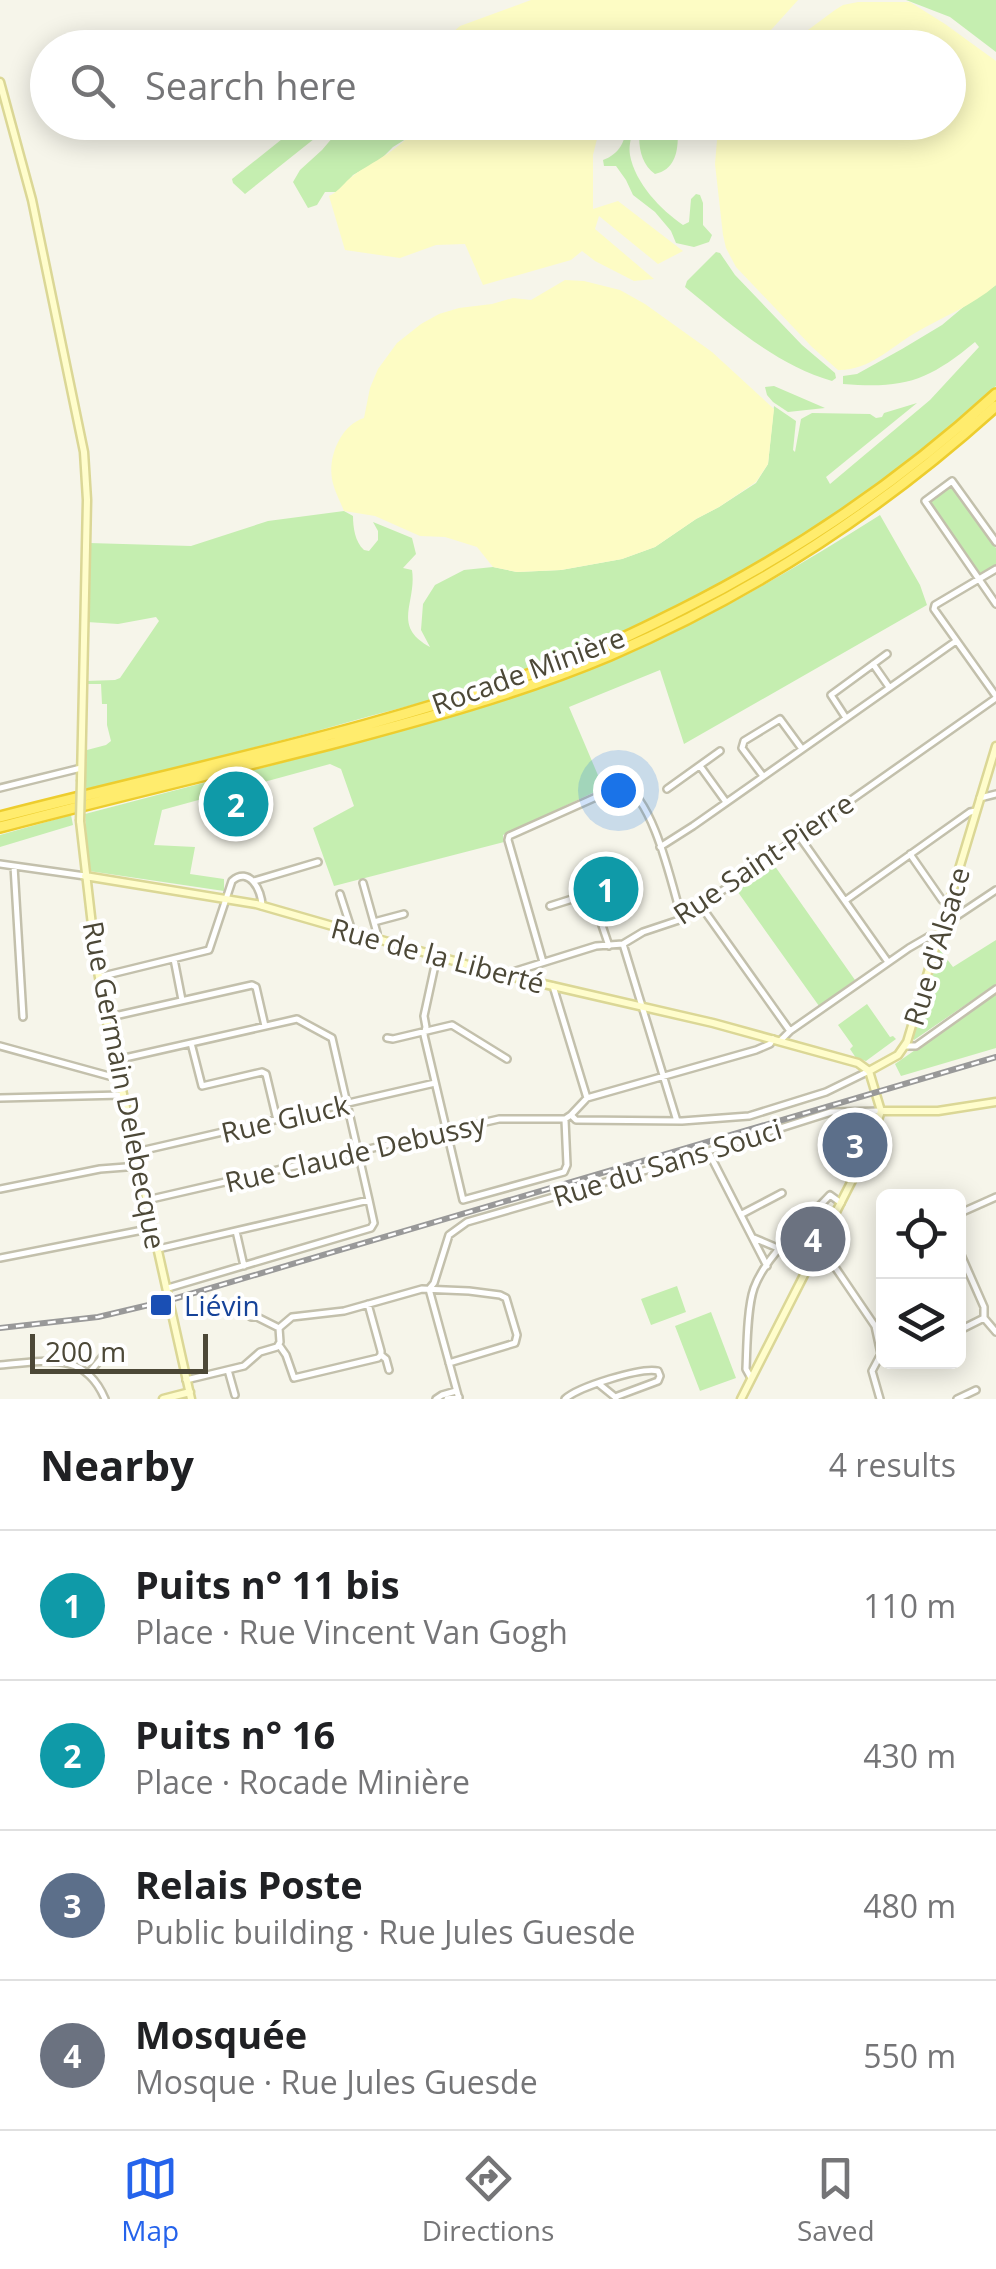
<!DOCTYPE html>
<html lang="en">
<head>
<meta charset="utf-8">
<style>
  :root { --surface:#fff; --page:#f2f2f2; --text:#202124; --muted:#757577; --line:#e0e0e0; --accent:#2563eb }
  body { margin:0; font-family:"Open Sans",sans-serif; background:var(--page); color:var(--text) }
  .controls { position:absolute; right:30px; bottom:30px; display:grid; overflow:hidden; border-radius:15px; box-shadow:0 5px 25px #0003 }
  .controls button { width:90px; height:90px; display:grid; place-items:center; padding:0; border:0; border-bottom:2px solid var(--line); background:var(--surface); color:var(--text); font:50px sans-serif }
  .scale { position:absolute; left:30px; bottom:25px; width:178px; box-sizing:border-box; padding-left:10px; border:5px solid #4c4837; border-top:0; font-size:28px; line-height:35px; white-space:nowrap; color:#4c4837; -webkit-text-stroke:8px #fff; paint-order:stroke }
  .you { position:absolute; left:618px; top:790px; width:35px; height:35px; margin:-25px; border:8px solid #fff; border-radius:50%; background:#1a73e8; box-shadow:0 0 0 15px #1a73e833 }
  .badge { display:grid; place-items:center; width:65px; height:65px; border-radius:50%; background:var(--accent); color:#fff; font-size:32px; font-weight:700 }
  .pin { position:absolute; translate:-50% -50%; border:5px solid #fff; box-shadow:0 2px 10px #0006 }
  .list { margin:0; padding:0; list-style:none }
  h2 { display:flex; justify-content:space-between; align-items:center; height:130px; margin:0; padding:0 40px; font-size:42px }
  h2 small { font-size:32px; font-weight:400; color:var(--muted) }
  .list li { display:grid; grid-template-columns:65px 1fr auto; gap:30px; align-items:center; box-sizing:border-box; height:150px; padding:0 40px; border-top:2px solid var(--line) }
  .list b { display:block; font-size:38px; white-space:nowrap }
  .list p { margin:0; font-size:32px; white-space:nowrap; color:var(--muted) }
  .list em { font-size:32px; font-style:normal; color:var(--muted) }
  .icon { flex:none; width:55px; height:55px; fill:none; stroke:currentColor; stroke-width:2; stroke-linecap:round; stroke-linejoin:round }
  .map { position:relative; flex:none; width:996px; height:1399px; overflow:hidden }
  .search { position:absolute; background:var(--surface); box-shadow:0 5px 25px #0003; left:30px; right:30px; top:30px; height:110px; display:flex; align-items:center; gap:25px; box-sizing:border-box; padding:0 35px; border-radius:55px; color:var(--muted); font-size:38px }
  .sheet { height:730px; background:var(--surface) }
  nav { display:flex; justify-content:space-around; align-items:center; box-sizing:border-box; height:140px; border-top:2px solid var(--line); background:var(--surface); font-size:28px; color:var(--muted) }
  nav a { display:grid; justify-items:center; gap:5px }
  nav .on { color:var(--accent) }
  .map>svg:first-child { display:block }
</style>
</head>
<body>
<div class="map">
<svg width="996" height="1399" viewBox="0 0 996 1399">
  <rect width="100%" height="100%" fill="#f6f5ea"/>
  <!-- green -->
  <path fill="#c5eeb0" d="M906,0H996V52L950,17Z
    M302,123H334L245,194L233,183L232,179Z
    M345,123H406L412,130L409,137L393,147L379,161L353,175L339,192H325L317,205L308,208L293,182L300,170L322,150Z
    M627,123H634C633,132 628,145 630,155C635,183 661,210 683,225L689,222L691,199L696,194L700,195L703,203V225L712,235L709,242L694,247L676,243L671,231L655,212L633,195L626,180L616,166H604L603,160C620,154 626,140 627,123Z
    M641,123H677C679,143 679,169 655,174C639,163 637,140 641,123Z
    M716,252L720,253L735,275L802,345L835,373L836,378L832,381C776,365 729,323 685,287L687,281Z
    M996,285V386C844,529 652,635 452,695C435,700 418,703 401,708C361,718 322,730 283,740C217,757 151,776 84,789L87,750L106,745L111,741L107,725V704H102L101,684H86V681L115,680L120,678L159,621L156,617L118,624L87,622L89,543L191,546L268,521L344,511L353,516C353,527 355,542 364,550L369,551L378,540V531L373,522L412,538L416,554L403,568L412,570C417,603 391,626 430,647L421,630L423,604L435,585L464,570L493,567L517,572L561,570L622,559L655,547L696,519L719,507L756,483L768,464L774,406L796,421L793,450L795,452L801,419L812,413L870,414L876,418L882,417L884,413L917,403L826,477L830,484L930,400L979,347L975,342C928,381 904,389 843,384V376L857,374L902,349L942,325L967,304Z
    M774,386L825,408L788,412L773,402L767,395L765,387Z
    M949,486H952L996,548V565L980,574L977,573L928,503L929,500Z
    M880,515L920,585L927,605L684,744L660,670L569,707L600,780L614,774L618,781L503,835L504,842L334,886L313,828L354,806L341,769L330,764L162,810L154,845L195,847L190,874L224,879V891L89,871L85,814C191,786 297,760 402,730C473,710 544,689 612,661C706,621 794,569 880,515Z
    M71,815L73,825L0,847V835Z
    M772,862L855,980L819,1006L735,888Z
    M996,940V984L914,1040L912,1037L940,950L953,967Z
    M996,994V1048L901,1076L895,1064Z
    M867,1004L890,1037L893,1036L896,1039L866,1061L856,1058L850,1049L853,1046L838,1025Z
    M677,1286L686,1312L651,1325L641,1299Z
    M711,1312L736,1378L700,1391L675,1326Z"/>
  <!-- sand -->
  <path fill="#fdfcc4" d="M531,0H798L761,41V47H730L697,30L663,47H436L460,26Z
    M858,2H910L945,24L996,61V285C972,306 942,317 915,333C890,348 868,371 838,370L812,347L736,267L726,248L723,235L715,164L717,140L724,123L948,122V48L785,47L835,10L843,5Z
    M406,123H601L593,155V209L618,201L683,251L658,264L599,216L595,229L654,279L634,281L595,261L582,251L571,260L483,285L465,244L436,245L400,258L345,250L329,196C340,191 344,182 354,175C369,164 405,147 412,130Z
    M565,280L584,281L620,290L645,304L712,352L774,409L768,464L756,482L719,507L696,519L655,547L622,559L561,570L517,572L493,567L477,547L445,537L420,536L375,516L344,511C340,501 334,490 332,479C328,456 341,425 364,418L370,388L378,369L397,343L421,324L439,314L459,308L492,304L513,298L531,300Z"/>
  <g fill="none" stroke-linecap="round" stroke-linejoin="round">
    <defs>
      <path id="street" d="M996,542L952,481L925,501L996,604
        M873,664L889,687
        M996,696L934,609L935,605L996,569
        M846,718L831,695L887,654
        M700,766L726,802
        M763,776L742,748L744,741L780,719L802,749
        M0,788L81,768
        M667,789L720,751
        M980,798L996,794
        M799,836L888,962
        M660,847L693,826L956,641
        M910,854L942,900L948,905
        M0,864L85,876
        M14,866L23,1017
        M254,881L318,862
        M363,883L377,933L376,938
        M340,894L350,925L349,931
        M846,900L970,812L976,811
        M550,906L591,893
        M701,906L790,1031
        M596,907L625,898L619,879L612,873L597,875C591,879 590,886 591,893L609,946
        M374,922L404,914
        M942,926L996,890
        M623,944L677,1121
        M437,956L424,1016L426,1027L424,1035L463,1200L564,1172L567,1165L565,1120
        M174,959L182,1000
        M543,962L508,840L509,836L623,785C654,799 672,886 682,919
        M99,977L209,950L232,881C249,866 262,890 262,906
        M511,977L516,971L596,946L623,944L643,932L682,919L996,698
        M553,986L587,1098L571,1115
        M106,1018L252,985L256,987L265,1026
        M387,1038L393,1039L452,1025L507,1059
        M780,1041L790,1031L909,948L928,937L938,935
        M191,1043L202,1086L262,1072L266,1074L277,1120
        M0,1046L120,1079
        M905,1046H916L996,989
        M116,1060L297,1019L332,1038L369,1200L374,1223L371,1228L168,1288
        M0,1098L122,1095
        M587,1098L756,1050L770,1044L773,1039
        M708,1151L767,1266
        M136,1152L435,1083
        M0,1189L100,1169L139,1166
        M147,1200L499,1119H565L571,1115L576,1120L682,1121L749,1116L826,1092L869,1071
        M742,1214L782,1193
        M958,1214L996,1197
        M236,1231L244,1266
        M754,1238L780,1249
        M820,1245L875,1326L881,1354L872,1371L880,1399
        M958,1248L984,1307V1318L996,1332
        M158,1249L369,1200
        M0,1258L153,1228
        M251,1317H257L279,1328
        M958,1331L984,1318
        M279,1345L286,1355L294,1378L378,1358L381,1355V1351L368,1304
        M381,1355L386,1359L389,1370
        M0,1365C44,1362 84,1349 105,1399
        M228,1370L235,1395
        M89,1373L104,1355
        M751,1378L746,1369C747,1347 747,1308 754,1288C766,1255 806,1221 830,1195L841,1203
        M186,1380L244,1366L260,1352L277,1347L280,1342L279,1328L292,1317L344,1311L422,1289L469,1291L500,1295L506,1298L517,1335L515,1343L449,1363
        M599,1384L615,1397
        M436,1399L442,1395L456,1391
        M447,1399L459,1397
        M459,1399L429,1289L434,1283L449,1235L467,1222L664,1165L831,1112L881,1111
        M565,1399C578,1387 641,1367 658,1371L660,1376L658,1381L615,1397L616,1399
        M957,1399L976,1390"/>
      <path id="secondary" d="M0,82L32,200L84,452L87,500L81,780
        M80,821L96,960L106,1018L191,1399
        M85,876L256,904L496,973L713,1023L858,1063L869,1071
        M869,1071L898,1055L907,1042L996,746
        M881,1111H938L996,1102
        M163,1399L190,1392
        M741,1399L868,1149L881,1111L869,1071"/>
      <path id="highway" d="M0,817C195,767 394,727 583,655C616,643 647,627 679,611C795,553 901,481 996,394
        M0,827C109,798 220,772 330,744C424,719 520,693 610,655C752,594 882,509 996,406"/>
    </defs>
    <!-- street casing -->
    <use href="#street" stroke="#c3c0ac" stroke-width="10"/>
    <!-- secondary casing -->
    <use href="#secondary" stroke="#dbd796" stroke-width="11"/>
    <!-- highway casing -->
    <use href="#highway" stroke="#edcd2e" stroke-width="14"/>
    <!-- street -->
    <use href="#street" stroke="#fff" stroke-width="5"/>
    <!-- secondary -->
    <use href="#secondary" stroke="#fffdcc" stroke-width="6"/>
    <!-- highway -->
    <use href="#highway" stroke="#ffec6d" stroke-width="9"/>
    <defs>
      <path id="rail" d="M0,1328L98,1317L170,1300L996,1057"/>
    </defs>
    <!-- rail casing -->
    <use href="#rail" stroke="#999" stroke-width="6"/>
    <!-- rail -->
    <use href="#rail" stroke="#fff" stroke-width="2.5" stroke-dasharray="8" stroke-linecap="butt"/>
    <defs>
      <path id="secondary-bridge" d="M80,821L81,780"/>
    </defs>
    <!-- secondary-bridge casing -->
    <use href="#secondary-bridge" stroke="#dbd796" stroke-width="11" stroke-linecap="butt"/>
    <!-- secondary-bridge -->
    <use href="#secondary-bridge" stroke="#fffdcc" stroke-width="6"/>
  </g>
  <!-- markers -->
  <rect fill="#1a4fb4" stroke="#fff" stroke-width="4" x="149" y="1293" width="24" height="24" rx="5"/>
  <g text-anchor="middle" dominant-baseline="central" stroke-width="8" stroke-linejoin="round" paint-order="stroke">
    <!-- street labels -->
    <g font-size="28" fill="#4c4837" stroke="#fff">
      <text transform="translate(528 670) rotate(-20)">Rocade Minière</text>
      <text transform="translate(763 858) rotate(-34)">Rue Saint-Pierre</text>
      <text transform="translate(936 946) rotate(-73)">Rue d'Alsace</text>
      <text transform="translate(438 955) rotate(15)">Rue de la Liberté</text>
      <text transform="translate(125 1085) rotate(79)">Rue Germain Delebecque</text>
      <text transform="translate(285 1118) rotate(-13)">Rue Gluck</text>
      <text transform="translate(355 1152) rotate(-13)">Rue Claude Debussy</text>
      <text transform="translate(667 1162) rotate(-17)">Rue du Sans Souci</text>
    </g>
    <!-- transit labels -->
    <g font-size="28" fill="#164399" stroke="#fff" text-anchor="start">
      <text x="184" y="1305">Liévin</text>
    </g>
  </g>
</svg>
<div class="controls">
<button><svg class="icon" aria-label="locate" viewBox="0 0 24 24"><circle cx="12" cy="12" r="6"/><path d="M12 2v4M12 18v4M2 12h4M18 12h4"/></svg></button>
<button><svg class="icon" aria-label="layers" viewBox="0 0 24 24"><path d="M12 4l9 5-9 5-9-5zM3 14l9 5 9-5"/></svg></button>
</div>
<div class="scale">200 m</div>
<div class="you"></div>
<div class="pin badge" style="left:606px;top:889px;background:#0f9aa8">1</div>
<div class="pin badge" style="left:236px;top:804px;background:#0f9aa8">2</div>
<div class="pin badge" style="left:855px;top:1145px;background:#5c6f8a">3</div>
<div class="pin badge" style="left:813px;top:1239px;background:#6b7280">4</div>
<div class="search"><svg class="icon" aria-label="search" viewBox="0 0 24 24"><circle cx="10" cy="10" r="6"/><path d="M15 15l6 6"/></svg>Search here</div>
</div>
<section class="sheet">
<h2>Nearby<small>4 results</small></h2>
<ul class="list">
<li><span class="badge" style="background:#0f9aa8">1</span><div><b>Puits n° 11 bis</b><p>Place · Rue Vincent Van Gogh</p></div><em>110 m</em></li>
<li><span class="badge" style="background:#0f9aa8">2</span><div><b>Puits n° 16</b><p>Place · Rocade Minière</p></div><em>430 m</em></li>
<li><span class="badge" style="background:#5c6f8a">3</span><div><b>Relais Poste</b><p>Public building · Rue Jules Guesde</p></div><em>480 m</em></li>
<li><span class="badge" style="background:#6b7280">4</span><div><b>Mosquée</b><p>Mosque · Rue Jules Guesde</p></div><em>550 m</em></li>
</ul>
</section>
<nav>
<a class="on"><svg class="icon" aria-label="map" viewBox="0 0 24 24"><path d="M3 6l6-2 6 2 6-2v14l-6 2-6-2-6 2zM9 4v14M15 6v14"/></svg>Map</a>
<a><svg class="icon" aria-label="directions" viewBox="0 0 24 24"><path d="M12 3l9 9-9 9-9-9zM9 14v-3h6M13 9l2 2-2 2"/></svg>Directions</a>
<a><svg class="icon" aria-label="saved" viewBox="0 0 24 24"><path d="M7 4h10v16l-5-4-5 4z"/></svg>Saved</a>
</nav>
</body>
</html>
